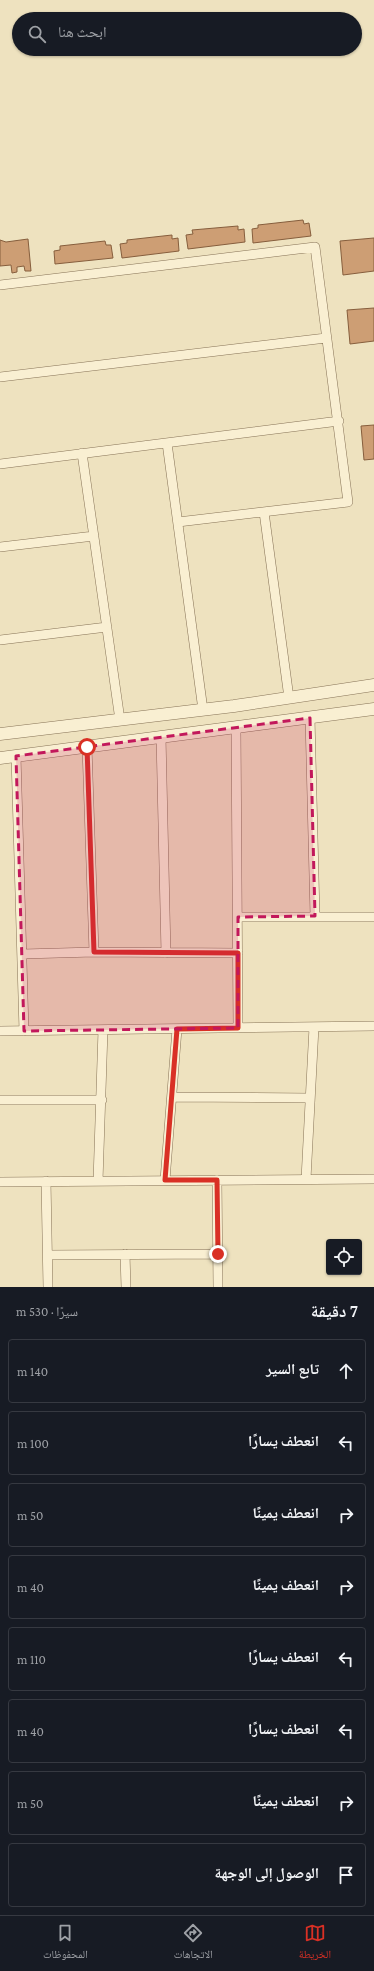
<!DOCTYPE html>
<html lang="ar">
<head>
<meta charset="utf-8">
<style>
  :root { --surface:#171b24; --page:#242831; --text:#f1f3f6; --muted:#9ea1a6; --line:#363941; --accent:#d93025 }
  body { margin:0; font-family:"Crimson Pro","Noto Naskh Arabic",serif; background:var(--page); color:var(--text); direction:rtl }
  .controls { position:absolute; right:12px; bottom:12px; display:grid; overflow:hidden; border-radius:4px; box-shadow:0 1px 3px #0004 }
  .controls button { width:36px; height:36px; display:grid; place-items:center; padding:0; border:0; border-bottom:1px solid var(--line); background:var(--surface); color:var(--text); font:20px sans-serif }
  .stop { position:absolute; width:12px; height:12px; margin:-9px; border:3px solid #d93025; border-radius:50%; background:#fff }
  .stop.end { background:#d93025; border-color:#fff; box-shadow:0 1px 4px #0008 }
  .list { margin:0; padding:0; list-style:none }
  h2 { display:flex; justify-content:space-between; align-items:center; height:52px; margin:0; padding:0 16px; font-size:17px }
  h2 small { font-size:13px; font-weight:400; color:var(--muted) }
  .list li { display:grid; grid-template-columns:26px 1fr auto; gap:12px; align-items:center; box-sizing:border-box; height:64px; margin:0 8px 8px; padding:0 8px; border:1px solid var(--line); border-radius:4px }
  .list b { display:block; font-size:15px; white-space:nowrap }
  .list em { font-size:13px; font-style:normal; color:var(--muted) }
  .icon { flex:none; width:22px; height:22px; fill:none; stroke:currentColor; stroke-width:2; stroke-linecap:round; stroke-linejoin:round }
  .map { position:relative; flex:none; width:374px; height:1287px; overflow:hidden; direction:ltr }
  .search { position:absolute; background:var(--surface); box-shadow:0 1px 3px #0004; left:12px; right:12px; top:12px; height:44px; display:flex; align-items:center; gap:10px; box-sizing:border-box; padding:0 14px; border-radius:22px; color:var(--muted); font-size:15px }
  .sheet { height:628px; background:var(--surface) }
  nav { display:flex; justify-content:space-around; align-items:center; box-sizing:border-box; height:56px; border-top:1px solid var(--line); background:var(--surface); font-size:11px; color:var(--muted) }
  nav a { display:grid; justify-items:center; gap:2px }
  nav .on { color:var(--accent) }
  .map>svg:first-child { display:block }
</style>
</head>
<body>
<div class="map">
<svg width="374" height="1287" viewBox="0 0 374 1287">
  <rect width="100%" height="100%" fill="#eee2bf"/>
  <!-- building -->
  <path fill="#cd9e74" stroke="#865e3d" d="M303,220L304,224L309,223L311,236L253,243L252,229L258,228V225Z
    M238,226V230L244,229L245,242L188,249L186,235L193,234L192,230Z
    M172,235V239L178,238L179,251L122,258L120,244L127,243V240Z
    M374,238V271L343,275L340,241Z
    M28,239L31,271H25L24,266L17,267V272L12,273L11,265L0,266V240L6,242Z
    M105,241L106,245H111L113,258L55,264L54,251L60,250V246Z
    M374,308V341L350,344L347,310Z
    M374,425V459L364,460L361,426Z"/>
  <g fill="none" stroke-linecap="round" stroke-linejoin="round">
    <defs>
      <path id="minor" d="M0,285L315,247L348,502L178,522
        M0,377L326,338
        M167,443L203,710
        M82,453L120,720
        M0,464L339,421
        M264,512L289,698
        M0,547L94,536
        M0,640L107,627
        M310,718L315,916
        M236,728L238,1028
        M161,737L166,953
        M87,747L94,952
        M16,756L24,1031
        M238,917H374
        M23,954L94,952L238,953
        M0,1031L374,1026
        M172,1097L310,1098
        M0,1100H102
        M306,1179L314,1027
        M165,1180L177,1029
        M217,1180L218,1287
        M46,1181L48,1287
        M98,1181L103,1030
        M0,1182L374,1179
        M125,1254L126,1287
        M48,1255L218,1254"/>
      <path id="tertiary" d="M0,734L234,706L374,685
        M0,758L374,709"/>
    </defs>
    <!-- minor casing -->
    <use href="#minor" stroke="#877357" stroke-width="10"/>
    <!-- tertiary casing -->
    <use href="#tertiary" stroke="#877357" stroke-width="13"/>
    <!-- minor -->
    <use href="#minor" stroke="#f9efd2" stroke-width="9"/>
    <!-- tertiary -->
    <use href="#tertiary" stroke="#f9efd2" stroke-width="12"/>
  </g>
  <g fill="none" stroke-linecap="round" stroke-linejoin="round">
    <!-- route -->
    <path stroke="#d93025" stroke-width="5" d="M87,747L94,952L238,953V1028L177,1029L165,1180H217L218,1254"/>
  </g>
  <!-- marked area -->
  <path fill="#c2185b" fill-opacity="0.2" stroke="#c2185b" stroke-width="3" stroke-dasharray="8 5" stroke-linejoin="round" d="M310,718L315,916L238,917V1028L24,1031L16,756Z"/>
</svg>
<div class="controls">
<button><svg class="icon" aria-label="locate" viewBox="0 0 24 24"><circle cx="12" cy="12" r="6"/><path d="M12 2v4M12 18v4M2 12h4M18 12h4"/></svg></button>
</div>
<div class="stop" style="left:87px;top:747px"></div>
<div class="stop end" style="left:218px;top:1254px"></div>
<div class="search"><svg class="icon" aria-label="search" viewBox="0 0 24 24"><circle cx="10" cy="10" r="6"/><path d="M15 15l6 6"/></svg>ابحث هنا</div>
</div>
<section class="sheet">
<h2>7 دقيقة<small>سيرًا · 530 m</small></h2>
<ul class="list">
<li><svg class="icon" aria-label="ahead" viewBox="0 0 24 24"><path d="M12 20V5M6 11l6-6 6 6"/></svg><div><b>تابع السير</b></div><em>140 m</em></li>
<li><svg class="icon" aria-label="left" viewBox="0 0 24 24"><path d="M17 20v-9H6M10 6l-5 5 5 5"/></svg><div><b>انعطف يسارًا</b></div><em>100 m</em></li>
<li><svg class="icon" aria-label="right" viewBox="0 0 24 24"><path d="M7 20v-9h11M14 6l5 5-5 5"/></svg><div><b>انعطف يمينًا</b></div><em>50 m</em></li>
<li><svg class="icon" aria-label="right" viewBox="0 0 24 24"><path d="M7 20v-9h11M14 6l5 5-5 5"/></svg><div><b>انعطف يمينًا</b></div><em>40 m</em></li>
<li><svg class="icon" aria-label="left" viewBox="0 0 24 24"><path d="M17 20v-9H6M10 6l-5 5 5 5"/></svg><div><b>انعطف يسارًا</b></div><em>110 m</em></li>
<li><svg class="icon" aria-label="left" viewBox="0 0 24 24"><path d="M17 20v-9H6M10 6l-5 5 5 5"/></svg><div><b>انعطف يسارًا</b></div><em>40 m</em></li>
<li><svg class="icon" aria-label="right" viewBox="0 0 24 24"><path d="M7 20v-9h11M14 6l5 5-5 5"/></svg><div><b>انعطف يمينًا</b></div><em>50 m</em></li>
<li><svg class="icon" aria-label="arrive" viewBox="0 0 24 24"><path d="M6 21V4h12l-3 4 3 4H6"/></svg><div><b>الوصول إلى الوجهة</b></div></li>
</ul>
</section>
<nav>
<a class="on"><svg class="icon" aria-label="map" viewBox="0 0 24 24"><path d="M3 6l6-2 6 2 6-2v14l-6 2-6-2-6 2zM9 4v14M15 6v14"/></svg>الخريطة</a>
<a><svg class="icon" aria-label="directions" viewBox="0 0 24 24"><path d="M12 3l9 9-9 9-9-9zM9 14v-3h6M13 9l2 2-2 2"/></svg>الاتجاهات</a>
<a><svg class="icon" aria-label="saved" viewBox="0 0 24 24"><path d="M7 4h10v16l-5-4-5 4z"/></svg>المحفوظات</a>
</nav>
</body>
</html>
